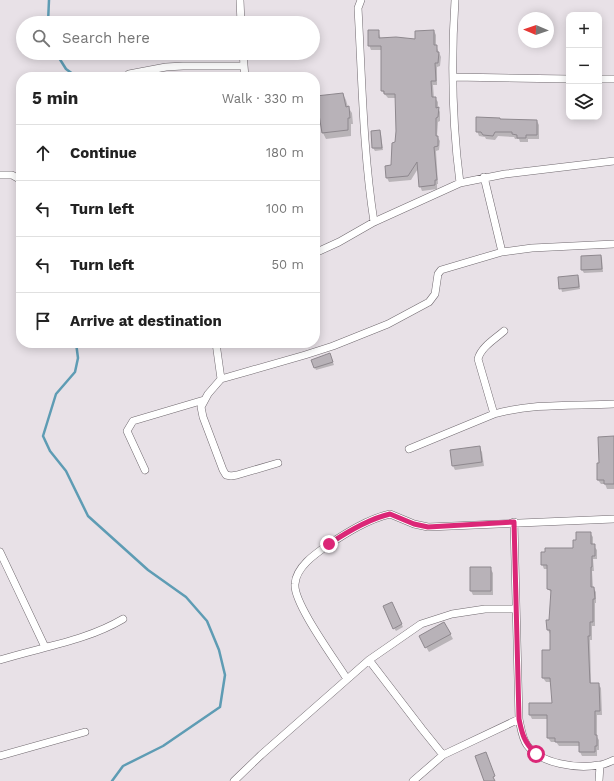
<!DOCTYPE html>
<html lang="en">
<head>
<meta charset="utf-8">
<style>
  :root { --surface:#fff; --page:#f6f6f6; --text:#222; --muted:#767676; --line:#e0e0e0 }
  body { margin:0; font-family:"Work Sans",sans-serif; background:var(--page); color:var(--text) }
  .controls { position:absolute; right:12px; top:12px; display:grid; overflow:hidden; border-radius:8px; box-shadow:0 2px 10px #0003 }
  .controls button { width:36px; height:36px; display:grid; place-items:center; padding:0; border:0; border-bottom:1px solid var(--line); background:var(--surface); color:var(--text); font:20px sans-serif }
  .compass { position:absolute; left:518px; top:12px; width:36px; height:36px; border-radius:50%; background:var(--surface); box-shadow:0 2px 10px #0003; rotate:272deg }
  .stop { position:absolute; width:12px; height:12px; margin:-9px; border:3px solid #db2777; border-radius:50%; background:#fff }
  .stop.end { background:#db2777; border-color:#fff; box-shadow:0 1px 4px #0008 }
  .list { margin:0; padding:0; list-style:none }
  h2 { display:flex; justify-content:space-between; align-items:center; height:52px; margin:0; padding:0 16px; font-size:17px }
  h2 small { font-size:13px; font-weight:400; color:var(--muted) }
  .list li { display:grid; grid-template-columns:26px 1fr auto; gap:12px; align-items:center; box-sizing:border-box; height:56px; padding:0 16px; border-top:1px solid var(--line) }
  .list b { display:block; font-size:15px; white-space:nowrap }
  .list em { font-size:13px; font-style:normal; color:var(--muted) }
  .icon { flex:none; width:22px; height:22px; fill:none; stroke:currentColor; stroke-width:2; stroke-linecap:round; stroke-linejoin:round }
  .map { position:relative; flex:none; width:614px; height:781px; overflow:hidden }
  .search { position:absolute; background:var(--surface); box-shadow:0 2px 10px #0003; left:16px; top:16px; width:304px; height:44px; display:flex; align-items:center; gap:10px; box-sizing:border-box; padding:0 14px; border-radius:22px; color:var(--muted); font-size:15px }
  .panel { position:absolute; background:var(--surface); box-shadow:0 2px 10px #0003; left:16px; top:72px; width:304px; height:276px; border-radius:16px }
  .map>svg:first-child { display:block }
</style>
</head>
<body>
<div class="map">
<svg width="614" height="781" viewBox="0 0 614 781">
  <rect width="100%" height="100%" fill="#e8e1e7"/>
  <!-- shadow -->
  <path fill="#0003" d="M217,18L220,23H204V20Z
    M378,31L381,39L416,40L434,31L436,35V46L441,57L440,66L437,67V85H433L434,98H435L438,102V108L440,112V121L438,122L437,136L440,141L439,150L436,151L438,184H437V189L422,191L420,186L419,167L411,180L389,182L387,178L392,166L395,143L397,131L396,98H388L382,91V50H371L369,45Z
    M343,94L346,100L348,107L352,113L353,124H351V136L326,139L323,133Z
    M500,119L501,120L537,121L539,125V139H528V142H520L519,139H515L514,137L498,136L495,140L486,139L485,137L479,136L477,131Z
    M380,131L381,134L383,150L375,151L373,148L372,132Z
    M582,256H601L602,258L603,272L584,273L582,270Z
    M577,276L579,278L580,289L562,292L559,278Z
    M331,357L334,365L316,370L315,368Z
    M614,437V489H607L605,484H601L598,480L600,464Z
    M479,447L482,452L484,466L455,470L453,466Z
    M590,533L593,537V545L597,550V559H593L594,571H592L593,588L596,592V603H595V626H592V640H590L591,684H598L601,688L602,715H597V737L599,740V750H597V756H582L580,752V746H559L556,742H551L548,738V719H532L530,715L553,704L551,682H546L543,678V651H551L550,634L548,630L550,621L552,593L548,589V569H544L542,564L574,549L577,541Z
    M471,568H490L493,573V595H473L471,591Z
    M393,606L403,627L396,631L394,628Z
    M444,623L453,639L429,652L420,637Z"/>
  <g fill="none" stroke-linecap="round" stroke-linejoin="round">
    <!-- stream -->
    <path stroke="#5e9cb4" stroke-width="2.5" d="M48,23L49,0
      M56,53L66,69L77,77
      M76,343L78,358L75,372L56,394L43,436L50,451L66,471L88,516L148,570L186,597L207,621L219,650L225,675L220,707L163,746L123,766L112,781"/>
  </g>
  <!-- building -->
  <path fill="#b8b2b8" stroke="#8e888e" d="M368,30H379V38L396,37L415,39V31L434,30V45H437V52H439L438,63H435L436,81H431L432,97H436V108L439,107L438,117L436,118V136H438V146L434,147L437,180H435V185L419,187L417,162L408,176L386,178L385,166L391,165L392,143L395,142L396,131L395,94H384V91H381V46H368Z
    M343,93L346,107L349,106L350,118H348V130L322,133L316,96Z
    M476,117L500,118V119L537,120V135H526V138H517V135L512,134V132H495L493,136L483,135L481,132H476Z
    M380,130L382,148H372L371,131Z
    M601,255L602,269L581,270V256Z
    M578,275L579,287L559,289L558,277Z
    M330,353L333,362L314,368L311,360Z
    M614,436V484H604V480H597V463H599L598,437Z
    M480,446L482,462L452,466L450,450Z
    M576,532H591V544H595V556H592V567H591V587H594L595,599H593V622H590V636H588L590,683H599L600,711H595V735H597V746H595V752H579V742H555V738H547V715H529V703H552L550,678H542V650H550V630H547L546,620H549L551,590L547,589V565H541V552H545V548H573V540H576Z
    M470,567H491V591H470Z
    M392,602L402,624L393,629L383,606Z
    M444,622L451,634L425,648L419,636Z
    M486,752L495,776L493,777L495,781H484L475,756Z"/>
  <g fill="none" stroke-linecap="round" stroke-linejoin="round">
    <defs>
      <path id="minor" d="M240,0L241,23
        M361,0L358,8C362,79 363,151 374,222
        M455,0C451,61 452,122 460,183
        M243,53L245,77
        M129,74L166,67L183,66H244
        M453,77L569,79
        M599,79H614
        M0,175H12L21,180
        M484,177L502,252
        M315,253L339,242L374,222L460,183L505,174L614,161
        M216,343L221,379
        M494,414L478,359C481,347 495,339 504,331
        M409,449L494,414C533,403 574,406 614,404
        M278,463L237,475L231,476L226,475L223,470L203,417L201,407L208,394L221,379L305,355L333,346L388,324L429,302L435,294L438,274L441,270L502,252L532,248L614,244
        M145,470L127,431L133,421L204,400
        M514,522L519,719C521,728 522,738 527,745C540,764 578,769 599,765C604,765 609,762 614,760
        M0,552L45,647
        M0,660C41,647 86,641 123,619
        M369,660L422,729L443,755
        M347,679C336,661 293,603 295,584C296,567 315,554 328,545C346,533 368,519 390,514L414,524L428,527L614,519
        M0,756L85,732
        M234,781L261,755L369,660L421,624L452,614L485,609H515
        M413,781L443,755L519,719
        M599,781L600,765"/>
    </defs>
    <!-- minor casing -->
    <use href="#minor" stroke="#70696f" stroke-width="8"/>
    <!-- minor -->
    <use href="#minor" stroke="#fff" stroke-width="7"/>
  </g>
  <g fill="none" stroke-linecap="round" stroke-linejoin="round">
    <!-- route -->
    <path stroke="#db2777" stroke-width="5" d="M329,544C347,532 368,519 390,514L414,524L428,527L514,522L519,719C522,734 524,742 536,754"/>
  </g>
</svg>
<div class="controls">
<button>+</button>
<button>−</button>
<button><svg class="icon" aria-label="layers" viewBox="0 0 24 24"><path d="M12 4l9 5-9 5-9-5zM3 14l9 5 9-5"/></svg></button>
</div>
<svg class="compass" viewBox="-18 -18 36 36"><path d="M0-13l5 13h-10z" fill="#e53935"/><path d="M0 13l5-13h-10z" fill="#767676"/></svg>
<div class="stop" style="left:536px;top:754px"></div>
<div class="stop end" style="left:329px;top:544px"></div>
<div class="search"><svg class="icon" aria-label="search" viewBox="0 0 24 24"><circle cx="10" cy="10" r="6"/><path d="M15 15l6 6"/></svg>Search here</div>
<section class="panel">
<h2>5 min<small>Walk · 330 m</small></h2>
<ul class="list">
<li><svg class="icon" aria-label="ahead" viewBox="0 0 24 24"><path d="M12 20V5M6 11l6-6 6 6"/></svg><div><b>Continue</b></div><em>180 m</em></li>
<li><svg class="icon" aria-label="left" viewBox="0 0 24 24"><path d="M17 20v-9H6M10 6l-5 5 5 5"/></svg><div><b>Turn left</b></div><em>100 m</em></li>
<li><svg class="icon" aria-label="left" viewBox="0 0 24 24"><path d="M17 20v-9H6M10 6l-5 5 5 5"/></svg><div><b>Turn left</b></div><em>50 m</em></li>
<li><svg class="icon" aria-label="arrive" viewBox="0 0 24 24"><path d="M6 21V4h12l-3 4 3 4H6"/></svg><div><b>Arrive at destination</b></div></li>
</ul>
</section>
</div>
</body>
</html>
